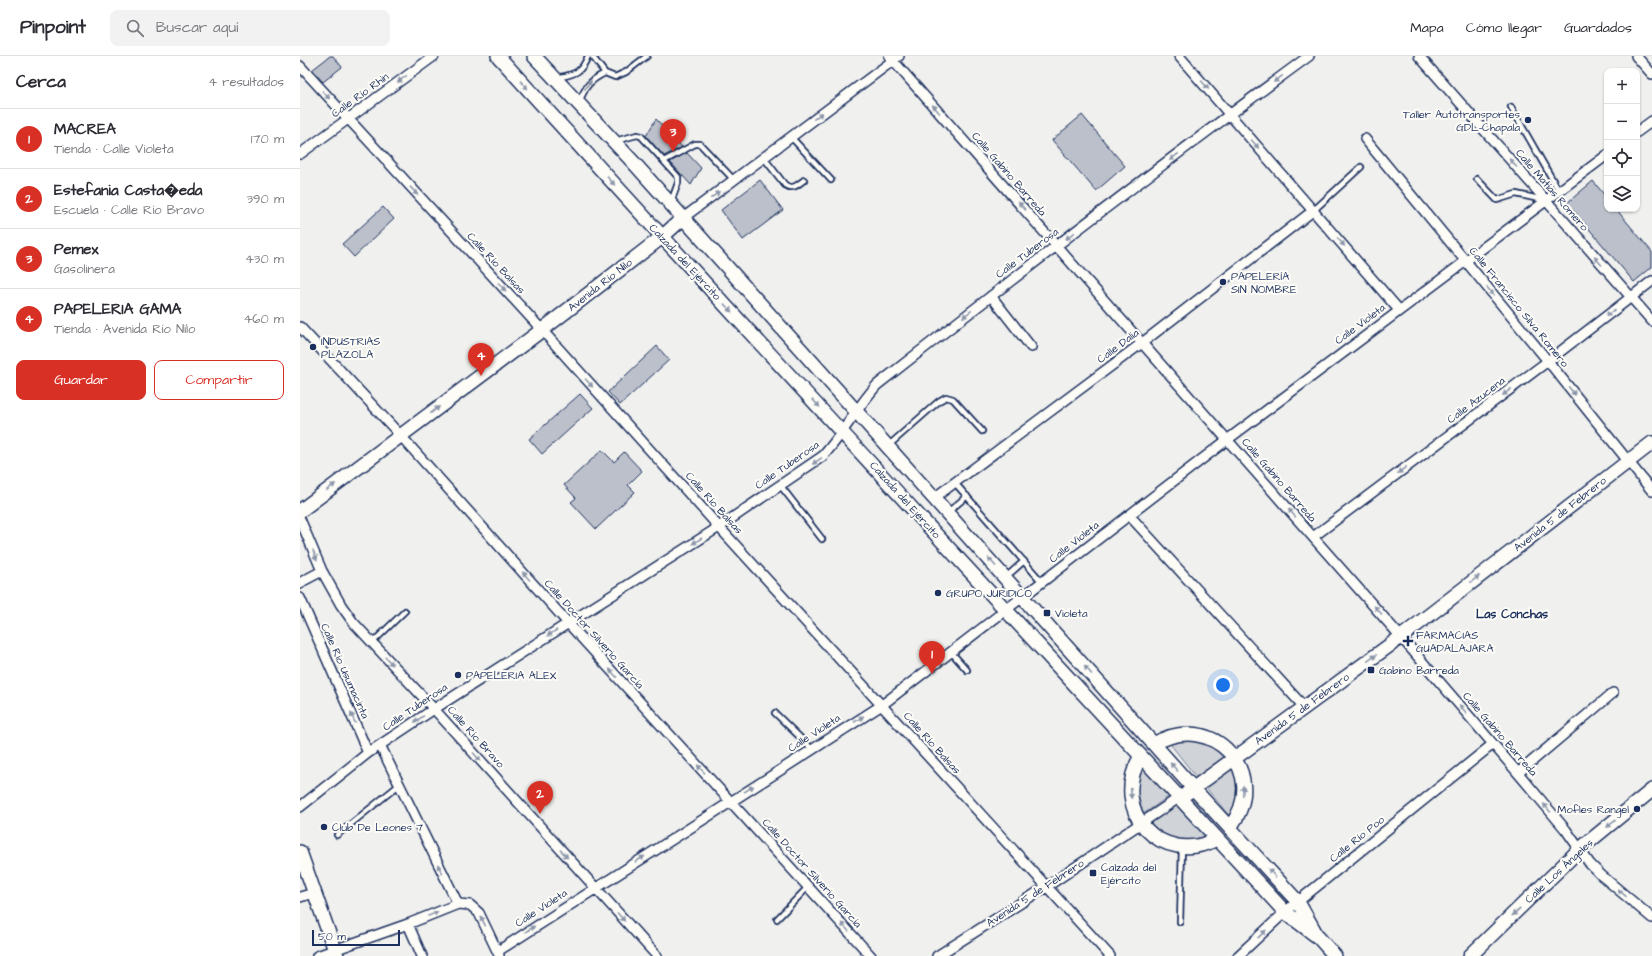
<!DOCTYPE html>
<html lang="es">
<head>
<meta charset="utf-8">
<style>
  :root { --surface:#fff; --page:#f2f2f3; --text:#2b2b33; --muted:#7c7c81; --line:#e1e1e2; --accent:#d93025 }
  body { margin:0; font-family:"Architects Daughter",sans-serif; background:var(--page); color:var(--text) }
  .controls { position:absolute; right:12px; top:12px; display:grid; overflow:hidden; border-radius:8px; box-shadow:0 1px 3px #0004 }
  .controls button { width:36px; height:36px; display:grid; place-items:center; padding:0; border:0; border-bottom:1px solid var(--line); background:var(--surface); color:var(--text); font:20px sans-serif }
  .scale { position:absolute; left:12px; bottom:10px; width:88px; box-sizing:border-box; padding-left:4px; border:2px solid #1b2f5e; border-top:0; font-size:11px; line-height:14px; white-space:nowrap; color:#1b2f5e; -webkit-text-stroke:3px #fdfcf7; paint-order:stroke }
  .you { position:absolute; left:923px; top:629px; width:14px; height:14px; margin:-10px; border:3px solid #fff; border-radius:50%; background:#1a73e8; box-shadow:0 0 0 6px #1a73e833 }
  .badge { display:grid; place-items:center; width:26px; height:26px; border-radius:50%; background:var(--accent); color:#fff; font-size:13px; font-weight:700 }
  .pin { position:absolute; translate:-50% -33px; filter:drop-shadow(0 1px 2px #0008) }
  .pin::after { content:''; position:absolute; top:21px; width:14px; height:12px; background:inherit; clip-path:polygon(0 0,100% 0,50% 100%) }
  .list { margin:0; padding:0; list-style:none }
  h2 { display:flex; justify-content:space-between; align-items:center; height:52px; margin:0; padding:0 16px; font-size:17px }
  h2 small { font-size:13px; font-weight:400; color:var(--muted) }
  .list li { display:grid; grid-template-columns:26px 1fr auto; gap:12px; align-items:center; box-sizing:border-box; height:60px; padding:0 16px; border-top:1px solid var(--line) }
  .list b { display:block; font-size:15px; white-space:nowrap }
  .list p { margin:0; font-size:13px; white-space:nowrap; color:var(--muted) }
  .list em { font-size:13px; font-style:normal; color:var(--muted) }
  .actions { display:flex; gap:8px; padding:12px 16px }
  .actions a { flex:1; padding:9px 0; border:1px solid var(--accent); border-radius:8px; text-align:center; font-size:14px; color:var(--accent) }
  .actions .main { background:var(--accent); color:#fff }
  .icon { flex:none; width:22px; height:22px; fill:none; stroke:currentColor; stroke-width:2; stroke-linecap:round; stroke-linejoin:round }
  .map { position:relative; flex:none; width:1352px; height:900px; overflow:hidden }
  header { display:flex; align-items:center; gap:24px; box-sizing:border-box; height:56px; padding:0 20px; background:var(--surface); border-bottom:1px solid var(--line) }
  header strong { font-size:19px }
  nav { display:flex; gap:22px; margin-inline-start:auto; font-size:14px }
  .search { width:280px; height:36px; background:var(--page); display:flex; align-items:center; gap:10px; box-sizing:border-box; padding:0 14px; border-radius:8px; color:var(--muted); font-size:15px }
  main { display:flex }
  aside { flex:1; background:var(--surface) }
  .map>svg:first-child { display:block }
</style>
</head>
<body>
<header>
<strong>Pinpoint</strong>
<div class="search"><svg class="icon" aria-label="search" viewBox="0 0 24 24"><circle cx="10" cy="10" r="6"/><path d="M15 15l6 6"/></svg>Buscar aquí</div>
<nav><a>Mapa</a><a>Cómo llegar</a><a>Guardados</a></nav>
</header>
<main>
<aside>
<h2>Cerca<small>4 resultados</small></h2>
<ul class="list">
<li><span class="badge">1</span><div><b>MACREA</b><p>Tienda · Calle Violeta</p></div><em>170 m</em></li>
<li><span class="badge">2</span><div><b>Estefania Casta�eda</b><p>Escuela · Calle Río Bravo</p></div><em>390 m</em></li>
<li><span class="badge">3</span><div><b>Pemex</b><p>Gasolinera</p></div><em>430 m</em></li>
<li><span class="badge">4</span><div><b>PAPELERIA GAMA</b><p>Tienda · Avenida Río Nilo</p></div><em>460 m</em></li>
</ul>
<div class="actions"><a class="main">Guardar</a><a>Compartir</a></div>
</aside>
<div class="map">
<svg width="1352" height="900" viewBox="0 0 1352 900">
  <rect width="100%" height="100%" fill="#f0f0ee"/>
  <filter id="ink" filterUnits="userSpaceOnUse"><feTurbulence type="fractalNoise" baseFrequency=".025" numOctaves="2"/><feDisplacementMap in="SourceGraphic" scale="8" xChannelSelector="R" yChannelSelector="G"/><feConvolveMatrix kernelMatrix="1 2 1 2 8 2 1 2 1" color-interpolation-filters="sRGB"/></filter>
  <g filter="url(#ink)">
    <!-- green -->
    <path fill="#d0d3d8" stroke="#76819b" d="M897,679L926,699L897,722L867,684Z
      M842,705L872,738L839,761L832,744Z
      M932,706L941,728L932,763L903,728Z
      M881,746L909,777L903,781L890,786L864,781L851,767Z"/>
    <!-- building -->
    <path fill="#bbc0ca" stroke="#1b2f5e" d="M30,0H33L42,11L23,26L12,14Z
      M782,59L825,110L796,135L752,84Z
      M356,63L382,91L364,100L346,80Z
      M387,97L401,112L391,129L370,106Z
      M460,124L483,154L443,184L421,154Z
      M1293,125L1307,142V153H1316L1352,196V211L1334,226L1267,147Z
      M83,151L94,163L54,201L42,188Z
      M357,290L369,304L320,349L308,336Z
      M280,338L293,352L242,398L229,383Z
      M302,394L314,406L324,396L342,415L328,429L335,436L296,473L271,446L276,442L264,429Z"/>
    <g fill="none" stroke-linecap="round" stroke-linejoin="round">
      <defs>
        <path id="lane" d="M292,0L305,17L315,21L326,16L347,0
          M256,22C274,18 281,18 288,0
          M279,46C286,30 289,25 305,17
          M1211,51L1259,135
          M491,81L531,124
          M315,85L337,79L341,80L378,121V127L371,146
          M464,102L485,129C493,134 497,129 504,124
          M364,105L395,88H400L434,124
          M1177,123L1197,144L1216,138L1244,144
          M1014,154L1061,111
          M588,390L639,345L646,341L653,343L682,375
          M655,427L742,526
          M480,429L522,483
          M648,456L667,440
          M706,521L724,505
          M72,587L105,555
          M651,596L667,614
          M475,657L512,693
          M37,779L99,729
          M477,863L508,831
          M880,866L882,791"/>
        <path id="street" d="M589,0L1101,581L1218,717L1266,774L1290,808L1301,819L1352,862
          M879,0L1099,254
          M1119,0L1352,265
          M1336,0L1352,18
          M0,10L242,274L419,471L810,900
          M1337,76L1352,65
          M1065,83L1248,305L1352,435
          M0,98L134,0
          M383,162L599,0
          M691,240L731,291
          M0,271L101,380L268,567L571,900
          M634,442L842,287L1014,154
          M829,459L1005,652
          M0,463L22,515L41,549L53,566L134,653L357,900
          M1013,481L1248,305L1352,225
          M0,528L3,525L22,515
          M0,542L68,697
          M80,689L158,848
          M1218,717L1313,637
          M0,751L68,697L134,653L419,471L523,400C543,378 557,351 577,329C720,217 863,107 1009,0
          M0,841L14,837
          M108,868L122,900
          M198,895L582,649L927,384L1307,99
          M17,900L108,868L158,848L170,849L179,857L199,899
          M637,900L746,831L880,741
          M938,900L985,856L1193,688"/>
        <path id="secondary" d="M198,0C458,288 722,571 985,856L1018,881L1035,900
          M234,0L334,107L893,732L998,846L1015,876
          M0,455L242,274L362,181L383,162
          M854,688C913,653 971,718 930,771
          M841,700C808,754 861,812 917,783
          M887,737L1101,581L1352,387
          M0,796L37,900
          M1170,900L1280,793L1352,734"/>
      </defs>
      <!-- lane casing -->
      <use href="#lane" stroke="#1b2f5e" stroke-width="8"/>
      <!-- street casing -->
      <use href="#street" stroke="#1b2f5e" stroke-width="12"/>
      <!-- secondary casing -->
      <use href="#secondary" stroke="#1b2f5e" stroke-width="16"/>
      <!-- lane -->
      <use href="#lane" stroke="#fdfcf7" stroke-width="4.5"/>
      <!-- street -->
      <use href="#street" stroke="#fdfcf7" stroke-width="9"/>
      <!-- secondary -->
      <use href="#secondary" stroke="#fdfcf7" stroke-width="13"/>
    </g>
    <!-- one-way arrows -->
    <defs><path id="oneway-solid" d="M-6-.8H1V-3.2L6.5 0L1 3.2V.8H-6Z"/></defs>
    <g fill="#8c96aa">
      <use href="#oneway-solid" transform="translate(102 23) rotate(144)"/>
      <use href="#oneway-solid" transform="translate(978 23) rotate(144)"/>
      <use href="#oneway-solid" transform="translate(224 29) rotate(48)"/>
      <use href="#oneway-solid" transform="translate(288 29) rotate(-53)"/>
      <use href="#oneway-solid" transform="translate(905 29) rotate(49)"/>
      <use href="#oneway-solid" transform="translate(26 39) rotate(48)"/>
      <use href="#oneway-solid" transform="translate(636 53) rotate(-131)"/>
      <use href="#oneway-solid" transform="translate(518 60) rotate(-37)"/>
      <use href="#oneway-solid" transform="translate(955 88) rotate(49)"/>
      <use href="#oneway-solid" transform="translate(874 101) rotate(143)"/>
      <use href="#oneway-solid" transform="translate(1213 107) rotate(-131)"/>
      <use href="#oneway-solid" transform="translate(311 125) rotate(48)"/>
      <use href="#oneway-solid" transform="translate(114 135) rotate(47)"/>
      <use href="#oneway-solid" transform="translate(415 139) rotate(-37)"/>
      <use href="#oneway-solid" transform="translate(722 150) rotate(-131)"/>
      <use href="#oneway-solid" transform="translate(770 180) rotate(143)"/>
      <use href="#oneway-solid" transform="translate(1041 186) rotate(49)"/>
      <use href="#oneway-solid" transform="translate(1298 205) rotate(-131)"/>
      <use href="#oneway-solid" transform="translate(202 231) rotate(47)"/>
      <use href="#oneway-solid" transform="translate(1190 235) rotate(51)"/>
      <use href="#oneway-solid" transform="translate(428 252) rotate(47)"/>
      <use href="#oneway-solid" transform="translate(1310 257) rotate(142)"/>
      <use href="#oneway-solid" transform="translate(667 258) rotate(142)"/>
      <use href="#oneway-solid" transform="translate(289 327) rotate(48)"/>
      <use href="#oneway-solid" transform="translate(1272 335) rotate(51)"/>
      <use href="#oneway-solid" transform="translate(1207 336) rotate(143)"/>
      <use href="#oneway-solid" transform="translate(516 347) rotate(47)"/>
      <use href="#oneway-solid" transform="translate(135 354) rotate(-37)"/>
      <use href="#oneway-solid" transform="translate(517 405) rotate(146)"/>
      <use href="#oneway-solid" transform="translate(1102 414) rotate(143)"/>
      <use href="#oneway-solid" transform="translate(31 431) rotate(-37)"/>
      <use href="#oneway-solid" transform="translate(992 457) rotate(-131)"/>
      <use href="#oneway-solid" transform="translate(397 485) rotate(148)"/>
      <use href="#oneway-solid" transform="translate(15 499) rotate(67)"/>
      <use href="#oneway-solid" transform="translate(692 506) rotate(-132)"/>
      <use href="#oneway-solid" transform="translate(226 520) rotate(-132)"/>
      <use href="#oneway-solid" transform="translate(1175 523) rotate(-38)"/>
      <use href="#oneway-solid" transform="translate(1078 554) rotate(-132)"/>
      <use href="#oneway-solid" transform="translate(252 577) rotate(147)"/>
      <use href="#oneway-solid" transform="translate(1072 602) rotate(-36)"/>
      <use href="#oneway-solid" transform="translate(89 605) rotate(46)"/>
      <use href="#oneway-solid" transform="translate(788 614) rotate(-132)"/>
      <use href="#oneway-solid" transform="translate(313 617) rotate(-132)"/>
      <use href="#oneway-solid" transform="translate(1163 653) rotate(-131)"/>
      <use href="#oneway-solid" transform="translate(53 662) rotate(-114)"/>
      <use href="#oneway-solid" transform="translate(119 663) rotate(146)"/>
      <use href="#oneway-solid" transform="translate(559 663) rotate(-33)"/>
      <use href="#oneway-solid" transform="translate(177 701) rotate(48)"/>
      <use href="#oneway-solid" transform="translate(874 711) rotate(-132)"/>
      <use href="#oneway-solid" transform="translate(401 713) rotate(-132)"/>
      <use href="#oneway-solid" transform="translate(449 733) rotate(-32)"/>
      <use href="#oneway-solid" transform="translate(943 735) rotate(-88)"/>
      <use href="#oneway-solid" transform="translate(831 737) rotate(87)"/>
      <use href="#oneway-solid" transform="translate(1247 752) rotate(-130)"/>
      <use href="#oneway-solid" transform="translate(1311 768) rotate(141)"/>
      <use href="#oneway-solid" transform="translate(264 798) rotate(48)"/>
      <use href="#oneway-solid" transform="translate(340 803) rotate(-33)"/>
      <use href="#oneway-solid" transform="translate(140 813) rotate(-116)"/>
      <use href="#oneway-solid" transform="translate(972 817) rotate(-132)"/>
      <use href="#oneway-solid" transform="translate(1322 837) rotate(-140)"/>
      <use href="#oneway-solid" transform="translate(1216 856) rotate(136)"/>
      <use href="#oneway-solid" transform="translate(133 858) rotate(-22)"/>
      <use href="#oneway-solid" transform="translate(321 861) rotate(48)"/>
      <use href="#oneway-solid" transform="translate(183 865) rotate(-116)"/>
      <use href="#oneway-solid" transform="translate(545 871) rotate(-132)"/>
      <use href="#oneway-solid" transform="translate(230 873) rotate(-33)"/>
      <use href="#oneway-solid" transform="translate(962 878) rotate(-43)"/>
    </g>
  </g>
  <!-- markers -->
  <g fill="#1b2f5e" stroke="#fdfcf7" stroke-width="1.5">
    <circle cx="1228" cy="64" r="4"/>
    <circle cx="923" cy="226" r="4"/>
    <circle cx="13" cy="291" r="4"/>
    <circle cx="638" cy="537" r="4"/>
    <rect x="743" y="553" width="8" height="8" rx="2"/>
    <path d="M1106 579h4v4h4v4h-4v4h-4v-4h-4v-4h4z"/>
    <rect x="1067" y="610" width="8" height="8" rx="2"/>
    <circle cx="158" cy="619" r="4"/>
    <circle cx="1337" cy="753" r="4"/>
    <circle cx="24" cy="771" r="4"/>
    <rect x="789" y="813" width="8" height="8" rx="2"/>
  </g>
  <g text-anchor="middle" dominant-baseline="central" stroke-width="4" stroke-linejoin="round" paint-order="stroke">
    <!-- street labels -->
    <g font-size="11" fill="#1b2f5e" stroke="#fdfcf7">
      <text transform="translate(60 39) rotate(-36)">Calle Río Rhin</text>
      <text transform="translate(709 118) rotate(49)">Calle Gabino Barreda</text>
      <text transform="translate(1252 134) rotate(49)">Calle Matías Romero</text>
      <text transform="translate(727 197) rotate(-37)">Calle Tuberosa</text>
      <text transform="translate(385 206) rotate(47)">Calzada del Ejército</text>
      <text transform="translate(196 207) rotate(47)">Calle Río Balsas</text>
      <text transform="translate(300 229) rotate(-38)">Avenida Río Nilo</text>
      <text transform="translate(1219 251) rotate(51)">Calle Francisco Silva Romero</text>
      <text transform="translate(1060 268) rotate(-37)">Calle Violeta</text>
      <text transform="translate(818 290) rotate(-37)">Calle Dalia</text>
      <text transform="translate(1176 344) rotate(-37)">Calle Azucena</text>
      <text transform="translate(487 409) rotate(-35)">Calle Tuberosa</text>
      <text transform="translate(979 424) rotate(49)">Calle Gabino Barreda</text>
      <text transform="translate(605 444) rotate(48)">Calzada del Ejército</text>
      <text transform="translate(414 447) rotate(48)">Calle Río Balsas</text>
      <text transform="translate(1260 458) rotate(-38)">Avenida 5 de Febrero</text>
      <text transform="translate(774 486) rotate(-38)">Calle Violeta</text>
      <text transform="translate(294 578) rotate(48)">Calle Doctor Silverio García</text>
      <text transform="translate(45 615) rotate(66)">Calle Río Usumacinta</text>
      <text transform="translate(115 651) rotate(-34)">Calle Tuberosa</text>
      <text transform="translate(1002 653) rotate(-36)">Avenida 5 de Febrero</text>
      <text transform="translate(514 677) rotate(-33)">Calle Violeta</text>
      <text transform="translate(1200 678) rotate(49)">Calle Gabino Barreda</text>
      <text transform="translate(176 681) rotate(48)">Calle Río Bravo</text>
      <text transform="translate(632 687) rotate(48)">Calle Río Balsas</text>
      <text transform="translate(1057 783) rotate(-39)">Calle Río Poo</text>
      <text transform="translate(1259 815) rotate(-43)">Calle Los Ángeles</text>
      <text transform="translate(512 817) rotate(48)">Calle Doctor Silverio García</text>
      <text transform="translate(735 837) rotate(-33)">Avenida 5 de Febrero</text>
      <text transform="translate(241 852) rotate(-33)">Calle Violeta</text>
    </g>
    <!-- poi labels -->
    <g font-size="11" fill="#1b2f5e" stroke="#fdfcf7" text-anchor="start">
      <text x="1220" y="58" text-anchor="end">Taller Autotransportes<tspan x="1220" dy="13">GDL-Chapala</tspan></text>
      <text x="931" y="220">PAPELERÍA<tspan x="931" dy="13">SIN NOMBRE</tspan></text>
      <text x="21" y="285">INDUSTRIAS<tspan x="21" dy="13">PLAZOLA</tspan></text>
      <text x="646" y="537">GRUPO JURIDICO</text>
      <text x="755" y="557">Violeta</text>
      <text x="1116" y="579">FARMACIAS<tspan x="1116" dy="13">GUADALAJARA</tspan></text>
      <text x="1079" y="614">Gabino Barreda</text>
      <text x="166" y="619">PAPELERIA ALEX</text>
      <text x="1329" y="753" text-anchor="end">Mofles Rangel</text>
      <text x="32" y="771">Club De Leones 7</text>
      <text x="801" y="811">Calzada del<tspan x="801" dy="13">Ejército</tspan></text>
    </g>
    <!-- neighbourhood labels -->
    <g font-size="12" font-weight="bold" fill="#1b2f5e" stroke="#fdfcf7">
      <text x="1212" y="558">Las Conchas</text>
    </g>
  </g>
</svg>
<div class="controls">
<button>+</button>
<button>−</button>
<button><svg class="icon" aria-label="locate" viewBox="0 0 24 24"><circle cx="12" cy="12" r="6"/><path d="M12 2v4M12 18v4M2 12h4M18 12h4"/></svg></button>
<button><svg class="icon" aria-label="layers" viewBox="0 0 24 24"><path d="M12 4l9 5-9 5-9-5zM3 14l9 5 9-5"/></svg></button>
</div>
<div class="scale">50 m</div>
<div class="you"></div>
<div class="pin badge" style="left:632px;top:618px">1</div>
<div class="pin badge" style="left:240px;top:758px">2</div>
<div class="pin badge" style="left:373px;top:96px">3</div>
<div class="pin badge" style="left:181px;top:320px">4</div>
</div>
</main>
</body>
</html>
